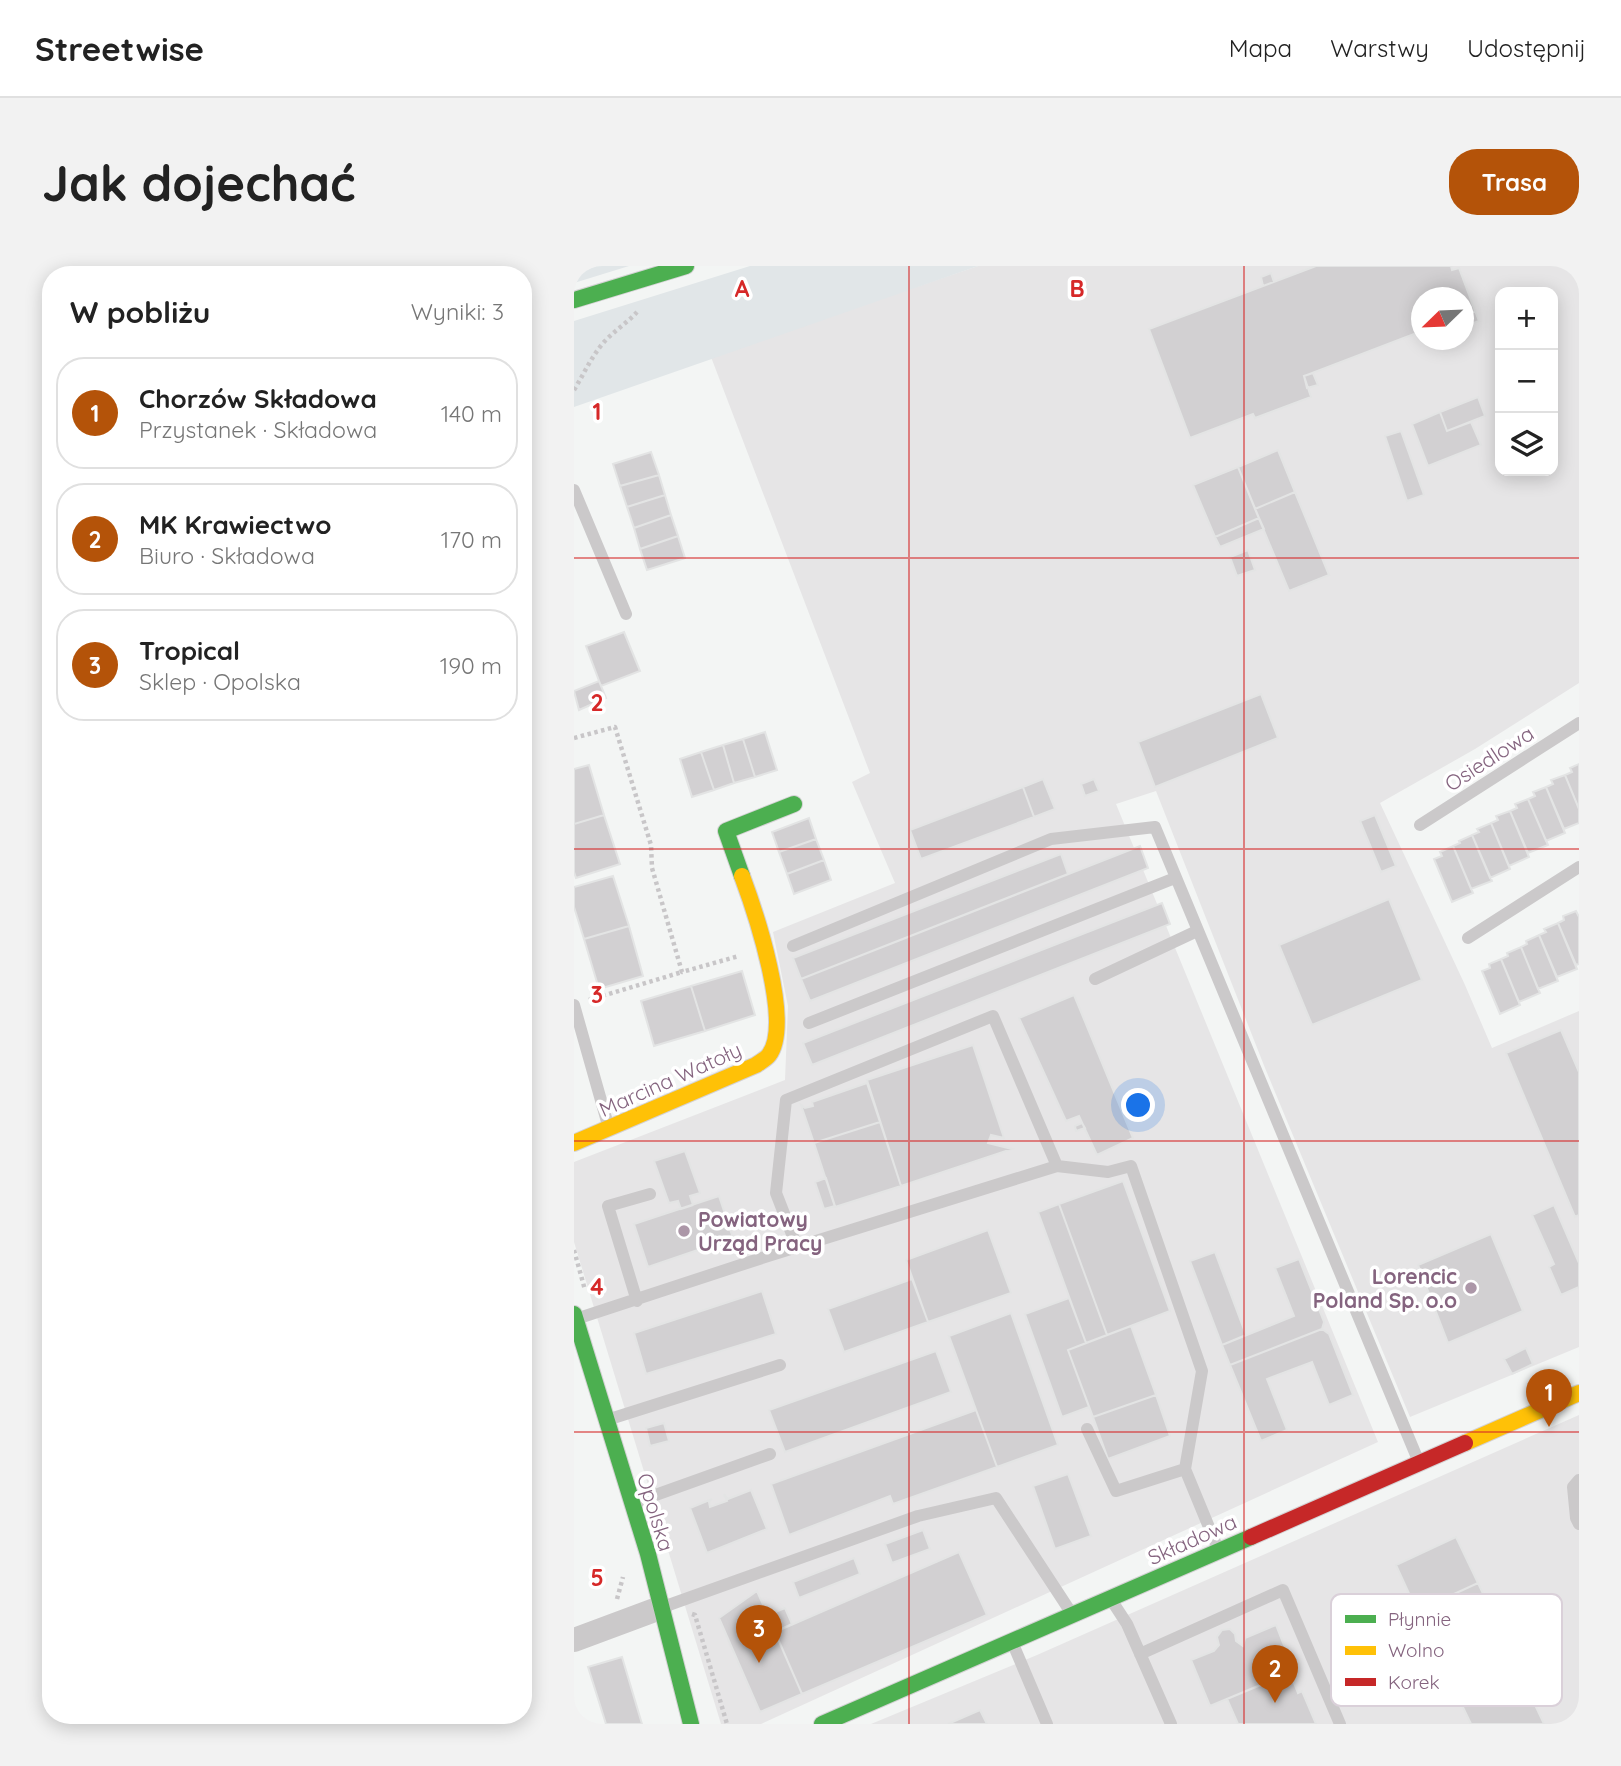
<!DOCTYPE html>
<html lang="pl">
<head>
<meta charset="utf-8">
<style>
  :root { --surface:#fff; --page:#f2f2f2; --text:#222; --muted:#767676; --line:#e0e0e0; --accent:#b45309 }
  body { margin:0; font-family:Quicksand,sans-serif; background:var(--page); color:var(--text) }
  .controls { position:absolute; right:21px; top:21px; display:grid; overflow:hidden; border-radius:14px; box-shadow:0 4px 18px #0003 }
  .controls button { width:63px; height:63px; display:grid; place-items:center; padding:0; border:0; border-bottom:2px solid var(--line); background:var(--surface); color:var(--text); font:35px sans-serif }
  .compass { position:absolute; left:837px; top:21px; width:63px; height:63px; border-radius:50%; background:var(--surface); box-shadow:0 4px 18px #0003; rotate:247deg }
  .you { position:absolute; left:565px; top:840px; width:24px; height:24px; margin:-18px; border:5px solid #fff; border-radius:50%; background:#1a73e8; box-shadow:0 0 0 10px #1a73e833 }
  .badge { display:grid; place-items:center; width:46px; height:46px; border-radius:50%; background:var(--accent); color:#fff; font-size:23px; font-weight:700 }
  .pin { position:absolute; translate:-50% -58px; filter:drop-shadow(0 2px 4px #0008) }
  .pin::after { content:''; position:absolute; top:37px; width:24px; height:21px; background:inherit; clip-path:polygon(0 0,100% 0,50% 100%) }
  .list { margin:0; padding:0; list-style:none }
  h2 { display:flex; justify-content:space-between; align-items:center; height:91px; margin:0; padding:0 28px; font-size:30px }
  h2 small { font-size:23px; font-weight:400; color:var(--muted) }
  .list li { display:grid; grid-template-columns:46px 1fr auto; gap:21px; align-items:center; box-sizing:border-box; height:112px; margin:0 14px 14px; padding:0 14px; border:2px solid var(--line); border-radius:28px }
  .list b { display:block; font-size:26px; white-space:nowrap }
  .list p { margin:0; font-size:23px; white-space:nowrap; color:var(--muted) }
  .list em { font-size:23px; font-style:normal; color:var(--muted) }
  .icon { flex:none; width:38px; height:38px; fill:none; stroke:currentColor; stroke-width:2; stroke-linecap:round; stroke-linejoin:round }
  .map { position:relative; flex:none; width:1005px; height:1458px; overflow:hidden; border-radius:28px }
  header { display:flex; align-items:center; gap:42px; box-sizing:border-box; height:98px; padding:0 35px; background:var(--surface); border-bottom:2px solid var(--line) }
  header strong { font-size:33px }
  nav { display:flex; gap:38px; margin-inline-start:auto; font-size:24px }
  .intro { display:flex; align-items:center; justify-content:space-between; box-sizing:border-box; height:168px; padding:0 42px }
  h1 { margin:0; font-size:49px }
  .button { padding:18px 32px; border-radius:28px; background:var(--accent); color:#fff; font-size:24px; font-weight:700 }
  main { display:flex; gap:42px; padding:0 42px }
  aside { flex:1; background:var(--surface); border-radius:28px; box-shadow:0 4px 18px #0003 }
  .map>svg:first-child { display:block }
</style>
</head>
<body>
<header>
<strong>Streetwise</strong>
<nav><a>Mapa</a><a>Warstwy</a><a>Udostępnij</a></nav>
</header>
<div class="intro"><h1>Jak dojechać</h1><a class="button">Trasa</a></div>
<main>
<aside>
<h2>W pobliżu<small>Wyniki: 3</small></h2>
<ul class="list">
<li><span class="badge">1</span><div><b>Chorzów Składowa</b><p>Przystanek · Składowa</p></div><em>140 m</em></li>
<li><span class="badge">2</span><div><b>MK Krawiectwo</b><p>Biuro · Składowa</p></div><em>170 m</em></li>
<li><span class="badge">3</span><div><b>Tropical</b><p>Sklep · Opolska</p></div><em>190 m</em></li>
</ul>
</aside>
<div class="map">
<svg width="1005" height="1458" viewBox="0 0 1005 1458">
  <rect width="100%" height="100%" fill="#f3f5f4"/>
  <!-- built -->
  <path fill="#e6e5e6" fill-rule="evenodd" d="M404,0H1001L1005,10V417L901,483L806,537L891,719L918,782L1005,745V1081L836,1151L691,802L582,525L542,538L804,1176L187,1458H147L0,976V896L211,814L214,740L199,666L321,617L278,516L296,507L137,91ZM926,26H979V205H926ZM848,32H890V74H848Z
    M1005,1149V1458H297L463,1389Z"/>
  <!-- green -->
  <path fill="#e1e6e8" d="M0,0H55L0,17Z
    M176,0H404L0,141V55Z"/>
  <!-- building -->
  <path fill="#d2d0d2" stroke="#e3e4e4" stroke-width="2" d="M742,0H877L878,4L885,2L901,45L890,49V32H848V65L730,110L737,131L681,152L679,148L616,172L575,63Z
    M697,7L700,16L689,20L687,11Z
    M901,45L905,55L892,60L890,49Z
    M739,107L744,119L733,122L730,110Z
    M904,131L911,150L873,165L866,146Z
    M866,146L873,165L897,156L907,179L854,200L838,158Z
    M827,165L850,229L833,235L811,170Z
    M704,184L721,226L681,243L664,201Z
    M77,186L85,209L46,220L39,198Z
    M664,201L685,252L641,271L619,219Z
    M85,209L91,229L53,241L46,220Z
    M721,226L755,309L715,325L681,243Z
    M91,229L97,249L60,262L53,241Z
    M97,249L104,270L66,283L60,262Z
    M685,252L690,263L646,281L641,271Z
    M104,270L111,292L73,304L66,283Z
    M674,284L681,304L663,310L656,291Z
    M50,366L66,405L27,420L12,380Z
    M25,415L32,432L5,444L0,425Z
    M687,428L704,472L581,521L564,476Z
    M191,466L203,504L181,511L169,473Z
    M169,473L181,511L160,517L149,479Z
    M149,479L160,517L140,524L127,486Z
    M127,486L140,524L118,531L106,493Z
    M1005,498V543L991,509L998,506L996,502Z
    M15,499L30,549L0,558V503Z
    M991,509L1005,543V557L990,563L972,521L979,518L977,514Z
    M469,513L481,543L460,551L449,521Z
    M520,513L525,525L511,530L507,518Z
    M449,521L460,551L347,593L336,564Z
    M972,521L991,567L972,575L954,533L961,530L959,526Z
    M954,533L974,579L954,587L936,545L943,542L941,538Z
    M936,545L955,591L935,600L917,557L924,554L922,550Z
    M30,549L46,598L2,612L0,606V558Z
    M801,549L822,600L807,606L786,555Z
    M235,552L242,573L205,586L198,566Z
    M917,557L936,603L916,612L898,569L905,566L903,563Z
    M898,569L918,615L897,623L879,580L886,577L885,575Z
    M242,573L250,594L213,608L205,586Z
    M566,580L574,602L236,735L227,713Z
    M879,580L899,627L878,636L860,593L868,590L866,586Z
    M487,588L494,608L227,713L219,692Z
    M250,594L257,614L220,628L213,608Z
    M39,610L55,660L10,673L0,641V621Z
    M815,633L848,714L738,759L705,679Z
    M588,637L596,658L238,799L229,777Z
    M1002,645L1005,651V698L1002,699L984,657L990,654L989,650Z
    M984,657L1003,703L983,711L965,669L972,666L970,663Z
    M55,660L69,710L25,723L10,673Z
    M965,669L984,715L964,723L947,681L953,678L952,675Z
    M947,681L966,727L945,736L927,693L934,690L933,687Z
    M927,693L946,739L926,748L908,705L916,702L915,698Z
    M168,705L181,749L131,765L117,720Z
    M117,720L131,765L80,780L67,735Z
    M500,729L559,872L523,889L505,850L492,855L445,752Z
    M987,764L1005,806V949L1001,951L932,787Z
    M399,779L430,872L417,869L414,877L438,883L327,920L293,814Z
    M293,817L306,856L240,877L227,839L231,842L239,840L238,836Z
    M306,856L327,920L261,941L240,877Z
    M508,857L511,862L502,865L501,860Z
    M111,885L126,927L116,930L119,939L107,943L104,935L95,937L80,895Z
    M252,912L261,940L250,943L241,916Z
    M549,915L596,1045L533,1069L485,938Z
    M145,930L159,972L74,1001L60,958Z
    M485,938L533,1069L512,1077L464,946Z
    M980,939L1005,997V1021L987,1029L975,1001L980,998L958,949Z
    M414,964L437,1027L354,1056L332,994Z
    M917,968L949,1045L874,1077L844,999Z
    M641,986L672,1069L648,1079L616,995Z
    M725,993L750,1056L748,1063L656,1099L648,1079L720,1050L701,1002Z
    M338,1013L354,1056L270,1086L254,1043Z
    M188,1025L202,1068L72,1108L60,1067Z
    M495,1032L512,1077L494,1084L515,1141L488,1151L451,1048Z
    M437,1047L484,1179L423,1201L375,1070Z
    M557,1060L582,1129L519,1151L494,1084Z
    M748,1063L755,1068L779,1129L755,1139L738,1096L693,1113L713,1164L687,1175L656,1099Z
    M952,1082L959,1098L938,1108L930,1093Z
    M362,1085L377,1126L211,1186L195,1144Z
    M582,1129L596,1170L534,1193L519,1151Z
    M402,1144L423,1201L319,1238L316,1230L215,1269L197,1218Z
    M90,1157L95,1175L76,1180L72,1162Z
    M494,1208L517,1270L481,1283L459,1220Z
    M177,1224L193,1263L133,1287L116,1242L138,1233L135,1236L136,1241L153,1235L150,1228L154,1233Z
    M349,1264L356,1283L318,1297L311,1278Z
    M882,1271L904,1317L843,1345L822,1299Z
    M385,1286L413,1349L228,1428L201,1366Z
    M280,1292L286,1308L225,1332L219,1316Z
    M904,1317L970,1458H897L843,1345Z
    M183,1325L228,1428L186,1446L145,1352Z
    M211,1342L218,1358L201,1366L194,1349Z
    M702,1359L720,1405L636,1440L617,1394L640,1385L645,1379L643,1371L648,1364L656,1363L661,1368L662,1375L669,1380L671,1372Z
    M48,1391L68,1458H32L14,1401Z
    M716,1407L724,1427L728,1425L742,1458H664L653,1433Z
    M406,1444L413,1458H374Z"/>
  <g fill="none" stroke-linecap="round" stroke-linejoin="round">
    <defs>
      <path id="fast" d="M0,34L112,0
        M168,610L152,565L220,538
        M0,1048L74,1288L117,1458
        M248,1458L677,1271"/>
      <path id="slow" d="M0,877L182,799C186,796 192,793 195,789C219,757 181,645 168,610
        M891,1177L1005,1127"/>
      <path id="jam" d="M677,1271L891,1177"/>
    </defs>
    <!-- fast casing -->
    <use href="#fast" stroke="#d4d2d4" stroke-width="18"/>
    <!-- slow casing -->
    <use href="#slow" stroke="#d4d2d4" stroke-width="18"/>
    <!-- jam casing -->
    <use href="#jam" stroke="#d4d2d4" stroke-width="18"/>
    <!-- path -->
    <path stroke="#c8c6c8" stroke-width="4.5" stroke-dasharray="3.5 3.5" stroke-linecap="butt" d="M0,124C10,108 17,91 30,76C40,65 53,57 63,46
      M0,472L41,461L77,579L78,602L108,706L165,690
      M15,734L108,706
      M0,984L11,1024
      M43,1333L49,1311
      M118,1348L121,1349L153,1458"/>
    <!-- lane -->
    <path stroke="#cbc9ca" stroke-width="12" d="M0,224L52,348
      M846,559L1005,457
      M894,672L1005,601
      M219,680L477,573L581,561L844,1194
      M521,713L623,665
      M0,739L34,859
      M235,757L601,612
      M223,981L202,927L212,834L419,750L483,900
      M63,1035L34,940L76,928
      M5,1052L194,990L483,900L534,906L557,900L628,1105L611,1203L644,1283
      M36,1153L206,1099
      M513,1163L542,1225L611,1203
      M1005,1214L999,1221L1002,1252L1005,1258
      M62,1236L196,1188
      M538,1335L553,1358L597,1458
      M89,1341L344,1250L422,1232L498,1348
      M439,1378L473,1458
      M566,1388L709,1324L766,1458"/>
    <!-- street -->
    <path stroke="#cbc9ca" stroke-width="24" d="M0,1374L86,1342"/>
    <!-- fast -->
    <use href="#fast" stroke="#4caf50" stroke-width="16"/>
    <!-- slow -->
    <use href="#slow" stroke="#ffc107" stroke-width="16"/>
    <!-- jam -->
    <use href="#jam" stroke="#c62828" stroke-width="16"/>
  </g>
  <!-- grid -->
  <path fill="none" stroke="#d62828" stroke-width="2" stroke-opacity="0.55" d="M335,0V1458M670,0V1458M0,292H1005M0,583H1005M0,875H1005M0,1166H1005"/>
  <!-- markers -->
  <g fill="#ac97a8" stroke="#fff" stroke-width="2.5">
    <circle cx="110" cy="965" r="7"/>
    <circle cx="897" cy="1022" r="7"/>
  </g>
  <g text-anchor="middle" dominant-baseline="central" stroke-width="7" stroke-linejoin="round" paint-order="stroke">
    <!-- street labels -->
    <g font-size="21" fill="#85647f" stroke="#fff">
      <text transform="translate(915 492) rotate(-33)">Osiedlowa</text>
      <text transform="translate(96 813) rotate(-24)">Marcina Watoły</text>
      <text transform="translate(82 1246) rotate(73)">Opolska</text>
      <text transform="translate(618 1273) rotate(-24)">Składowa</text>
    </g>
    <!-- poi labels -->
    <g font-size="21" font-weight="bold" fill="#85647f" stroke="#fff" text-anchor="start">
      <text x="124" y="953">Powiatowy<tspan x="124" dy="24">Urząd Pracy</tspan></text>
      <text x="883" y="1010" text-anchor="end">Lorencic<tspan x="883" dy="24">Poland Sp. o.o</tspan></text>
    </g>
  </g>
  <!-- legend -->
  <rect x="757" y="1328" width="231" height="112" rx="10" fill="#fff" stroke="#dad0d9" stroke-width="2"/>
  <rect x="771" y="1349" width="31" height="8" fill="#4caf50"/>
  <rect x="771" y="1380" width="31" height="9" fill="#ffc107"/>
  <rect x="771" y="1412" width="31" height="8" fill="#c62828"/>
  <g font-size="19" fill="#85647f">
    <text x="814" y="1360">Płynnie</text>
    <text x="814" y="1391">Wolno</text>
    <text x="814" y="1423">Korek</text>
  </g>
  <g font-size="23" text-anchor="middle" font-weight="bold" fill="#d62828" stroke="#fff" stroke-width="7" stroke-linejoin="round" paint-order="stroke">
    <text x="168" y="31">A</text>
    <text x="503" y="31">B</text>
    <text x="23" y="154">1</text>
    <text x="23" y="445">2</text>
    <text x="23" y="737">3</text>
    <text x="23" y="1029">4</text>
    <text x="23" y="1320">5</text>
  </g>
</svg>
<div class="controls">
<button>+</button>
<button>−</button>
<button><svg class="icon" aria-label="layers" viewBox="0 0 24 24"><path d="M12 4l9 5-9 5-9-5zM3 14l9 5 9-5"/></svg></button>
</div>
<svg class="compass" viewBox="-18 -18 36 36"><path d="M0-13l5 13h-10z" fill="#e53935"/><path d="M0 13l5-13h-10z" fill="#767676"/></svg>
<div class="you"></div>
<div class="pin badge" style="left:975px;top:1161px">1</div>
<div class="pin badge" style="left:701px;top:1437px">2</div>
<div class="pin badge" style="left:185px;top:1397px">3</div>
</div>
</main>
</body>
</html>
